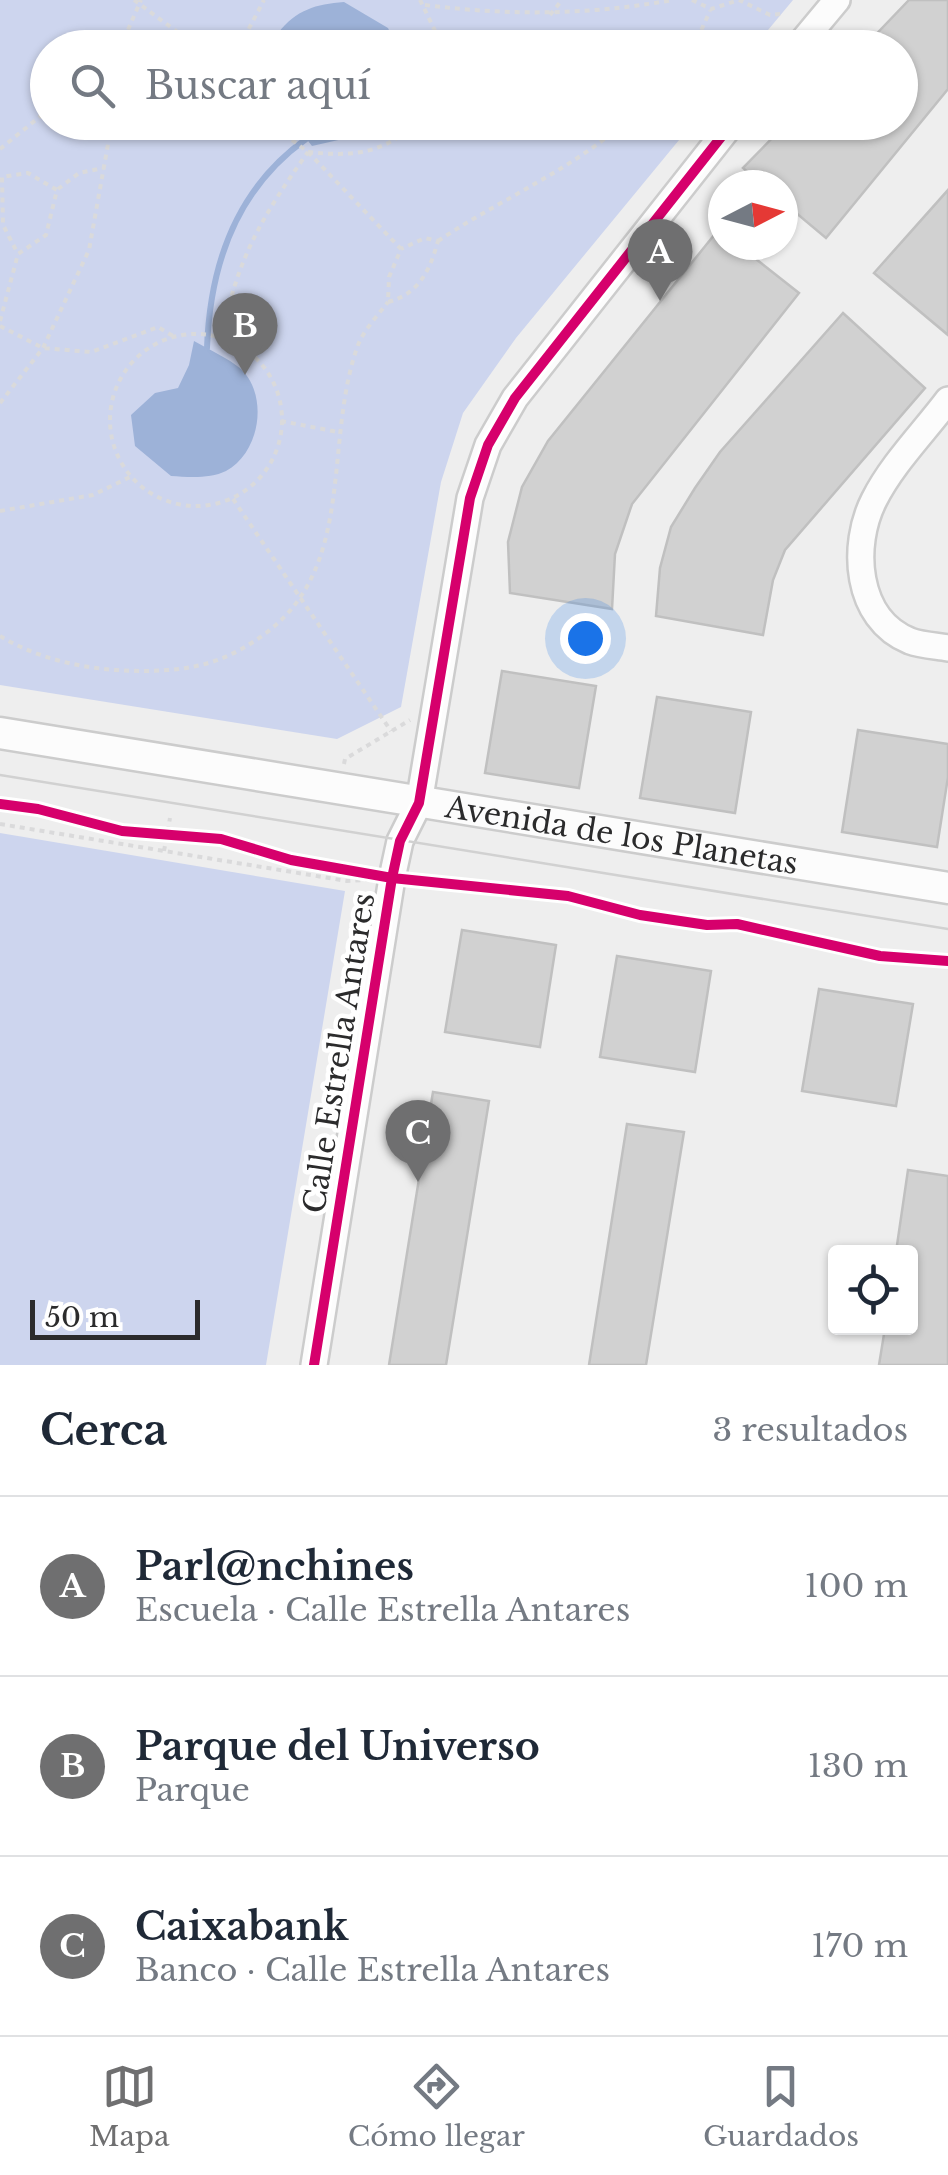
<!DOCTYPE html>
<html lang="es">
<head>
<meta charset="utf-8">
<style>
  :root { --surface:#fff; --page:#f2f2f3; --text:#1f2937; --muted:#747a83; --line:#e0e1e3; --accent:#6f6f70 }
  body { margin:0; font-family:"Libre Baskerville",serif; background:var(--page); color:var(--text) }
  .controls { position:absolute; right:30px; bottom:30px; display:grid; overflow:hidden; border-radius:10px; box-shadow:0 2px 8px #0004 }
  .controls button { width:90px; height:90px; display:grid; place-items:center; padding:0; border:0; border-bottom:2px solid var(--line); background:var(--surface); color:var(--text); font:50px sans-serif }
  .compass { position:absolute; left:708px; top:170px; width:90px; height:90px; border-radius:50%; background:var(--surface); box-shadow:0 2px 8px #0004; rotate:84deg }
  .scale { position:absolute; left:30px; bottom:25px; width:170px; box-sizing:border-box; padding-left:10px; border:5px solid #2b2b2c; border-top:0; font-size:28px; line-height:35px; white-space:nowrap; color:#2b2b2c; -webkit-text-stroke:8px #fff; paint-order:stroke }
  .you { position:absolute; left:585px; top:638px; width:35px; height:35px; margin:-25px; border:8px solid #fff; border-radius:50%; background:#1a73e8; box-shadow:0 0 0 15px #1a73e833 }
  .badge { display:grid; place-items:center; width:65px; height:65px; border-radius:50%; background:var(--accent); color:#fff; font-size:32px; font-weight:700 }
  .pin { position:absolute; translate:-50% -82px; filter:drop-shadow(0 2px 5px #0008) }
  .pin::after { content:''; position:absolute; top:52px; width:35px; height:30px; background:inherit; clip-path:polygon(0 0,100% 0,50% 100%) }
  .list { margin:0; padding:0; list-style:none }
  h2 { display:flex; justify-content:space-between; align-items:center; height:130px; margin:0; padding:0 40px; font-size:42px }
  h2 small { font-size:32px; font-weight:400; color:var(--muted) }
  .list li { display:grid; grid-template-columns:65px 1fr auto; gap:30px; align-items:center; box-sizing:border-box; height:180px; padding:0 40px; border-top:2px solid var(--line) }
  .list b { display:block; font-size:38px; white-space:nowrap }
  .list p { margin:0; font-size:32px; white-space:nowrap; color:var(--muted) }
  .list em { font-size:32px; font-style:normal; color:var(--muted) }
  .icon { flex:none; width:55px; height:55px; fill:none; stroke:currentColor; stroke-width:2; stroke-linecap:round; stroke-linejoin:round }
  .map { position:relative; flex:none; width:948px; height:1365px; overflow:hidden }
  .search { position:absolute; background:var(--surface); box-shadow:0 2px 8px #0004; left:30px; right:30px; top:30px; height:110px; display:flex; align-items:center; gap:25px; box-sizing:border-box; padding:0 35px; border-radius:55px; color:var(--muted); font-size:38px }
  .sheet { height:670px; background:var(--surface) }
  nav { display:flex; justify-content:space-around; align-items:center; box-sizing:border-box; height:140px; border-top:2px solid var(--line); background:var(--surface); font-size:28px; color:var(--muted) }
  nav a { display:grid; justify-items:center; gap:5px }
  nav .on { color:var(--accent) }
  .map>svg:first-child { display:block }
</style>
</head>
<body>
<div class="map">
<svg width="948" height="1365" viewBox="0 0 948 1365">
  <rect width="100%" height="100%" fill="#eee"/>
  <!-- green -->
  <path fill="#cdd5ee" d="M0,0H793L754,47L48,48V122L693,123L516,338L463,413L441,482L401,707L337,739L0,685Z
    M0,833L345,891L266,1365H0Z"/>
  <!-- water -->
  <path fill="#9db2d8" d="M344,2L388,28L397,47H279L278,33C296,10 316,4 344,2Z
    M311,122H384V123L378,131L312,146L301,132Z
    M194,341C208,349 228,358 241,369C269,396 260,453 226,471C210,479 188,477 171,476L135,446L131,415L155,393L178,388L189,365Z"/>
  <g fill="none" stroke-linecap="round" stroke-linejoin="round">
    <!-- stream -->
    <path stroke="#9db2d8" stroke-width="6" d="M207,348C210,264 236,189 306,139"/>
  </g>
  <!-- building -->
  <path fill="#d1d1d1" stroke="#c0c0c0" stroke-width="2.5" d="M909,0H948V89L826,238L783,202V185H763L743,168L788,122H900V48H863Z
    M948,190V335L874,273Z
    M719,229L723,245H738L799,293L632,504L615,554L612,609L510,593L508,542L522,487L548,441Z
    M843,313L925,388L785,550L773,580L763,635L656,616L660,568L671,527L695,488L720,452Z
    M502,671L596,686L579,788L485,773Z
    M657,697L751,712L735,813L640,798Z
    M858,730L948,744V777L937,847L842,832Z
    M462,930L556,945L540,1047L445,1032Z
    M617,956L711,971L695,1072L600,1057Z
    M819,989L913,1004L896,1106L802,1091Z
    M433,1092L489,1101L446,1365H389Z
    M627,1124L684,1132L646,1365H589Z
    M908,1170L948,1176V1365H879L885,1328H910V1252H896Z"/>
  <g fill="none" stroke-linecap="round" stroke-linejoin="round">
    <defs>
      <path id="minor" d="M797,48L837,0
        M948,400C924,432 892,464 874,500C851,545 855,619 910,641C921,645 936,646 948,648
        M314,1365L392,878L400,841L419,803L470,498L488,445L515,398L733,122"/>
      <g id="tertiary">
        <path id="s1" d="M0,733L948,888"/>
      </g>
    </defs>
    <!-- minor casing -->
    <use href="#minor" stroke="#ccc" stroke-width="30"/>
    <!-- tertiary casing -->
    <use href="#tertiary" stroke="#ccc" stroke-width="35"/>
    <!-- path -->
    <path stroke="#dadadb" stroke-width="4" stroke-dasharray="5 5" stroke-linecap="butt" d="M134,0L199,48
      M420,0L438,37L439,48
      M692,0L711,9L739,0L770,15L781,14
      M425,5C511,16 588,15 673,0
      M550,15L562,0
      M120,48L141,0
      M245,48V36L264,0
      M693,48L710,11
      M268,122L308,152L401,249L389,277L388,302C419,294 430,270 438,241L425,238L401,249
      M0,149L48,110
      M308,152C353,157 383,154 417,122
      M58,189L79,173L103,168
      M438,241C499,200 570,171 625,122
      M0,321L18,254L46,235L57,190L28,173L2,177L3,225L18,254
      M0,326L43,348L91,352L158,327L173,336
      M110 420a86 86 0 1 1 172 0a86 86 0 1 1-172 0Z
      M223,335C236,259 264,214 308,152
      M0,403L43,348L89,250L112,122
      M281,421L338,432
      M233,499L391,731
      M0,511L93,495L130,477
      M0,636C50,666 112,674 169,670C207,667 235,656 266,633C357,565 323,441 358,345C364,330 378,315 388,302
      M344,764L345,759L410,720
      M0,824L347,881L368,880
      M164,851L170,818"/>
    <!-- minor -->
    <use href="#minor" stroke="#fcfcfc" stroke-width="25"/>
    <!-- tertiary -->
    <use href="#tertiary" stroke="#fcfcfc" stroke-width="30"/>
    <!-- tram -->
    <path stroke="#d1d1d1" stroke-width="2.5" d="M0,775L948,929"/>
    <defs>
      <path id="cycleway" d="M0,804L38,809L122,831L221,839L291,860L392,878L568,896L640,915L707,925L737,924L880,956L948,961
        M314,1365L392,878L400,841L419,803L470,498L488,445L515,398L733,122"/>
    </defs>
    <!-- cycleway casing -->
    <use href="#cycleway" stroke="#fff" stroke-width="16"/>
    <!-- cycleway -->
    <use href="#cycleway" stroke="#d6006c" stroke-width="10"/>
  </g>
  <g text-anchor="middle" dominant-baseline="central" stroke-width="9" stroke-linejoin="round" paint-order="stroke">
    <!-- street labels -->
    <g font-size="30" fill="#2b2b2c" stroke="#fff">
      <text stroke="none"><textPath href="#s1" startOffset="630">Avenida de los Planetas</textPath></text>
      <text transform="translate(339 1053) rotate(-81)">Calle Estrella Antares</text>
    </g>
  </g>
</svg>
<div class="controls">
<button><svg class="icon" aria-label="locate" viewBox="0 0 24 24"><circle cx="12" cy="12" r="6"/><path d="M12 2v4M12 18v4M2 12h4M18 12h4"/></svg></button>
</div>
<svg class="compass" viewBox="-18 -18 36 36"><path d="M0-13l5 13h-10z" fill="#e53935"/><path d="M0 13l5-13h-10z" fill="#747a83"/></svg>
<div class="scale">50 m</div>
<div class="you"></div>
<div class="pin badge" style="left:660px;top:301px">A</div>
<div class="pin badge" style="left:245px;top:375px">B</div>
<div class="pin badge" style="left:418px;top:1182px">C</div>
<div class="search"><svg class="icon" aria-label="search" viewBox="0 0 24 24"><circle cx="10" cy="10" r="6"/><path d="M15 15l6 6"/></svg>Buscar aquí</div>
</div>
<section class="sheet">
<h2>Cerca<small>3 resultados</small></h2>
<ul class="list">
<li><span class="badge">A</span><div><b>Parl@nchines</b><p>Escuela · Calle Estrella Antares</p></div><em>100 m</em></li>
<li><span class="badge">B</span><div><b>Parque del Universo</b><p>Parque</p></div><em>130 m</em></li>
<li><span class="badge">C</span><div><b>Caixabank</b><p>Banco · Calle Estrella Antares</p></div><em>170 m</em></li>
</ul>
</section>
<nav>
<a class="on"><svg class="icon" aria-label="map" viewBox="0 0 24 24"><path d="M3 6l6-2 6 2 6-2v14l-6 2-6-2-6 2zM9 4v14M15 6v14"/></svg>Mapa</a>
<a><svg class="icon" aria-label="directions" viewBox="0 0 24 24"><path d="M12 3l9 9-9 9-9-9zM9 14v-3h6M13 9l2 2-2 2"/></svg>Cómo llegar</a>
<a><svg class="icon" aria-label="saved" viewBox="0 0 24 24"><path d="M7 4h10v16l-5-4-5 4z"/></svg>Guardados</a>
</nav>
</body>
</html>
